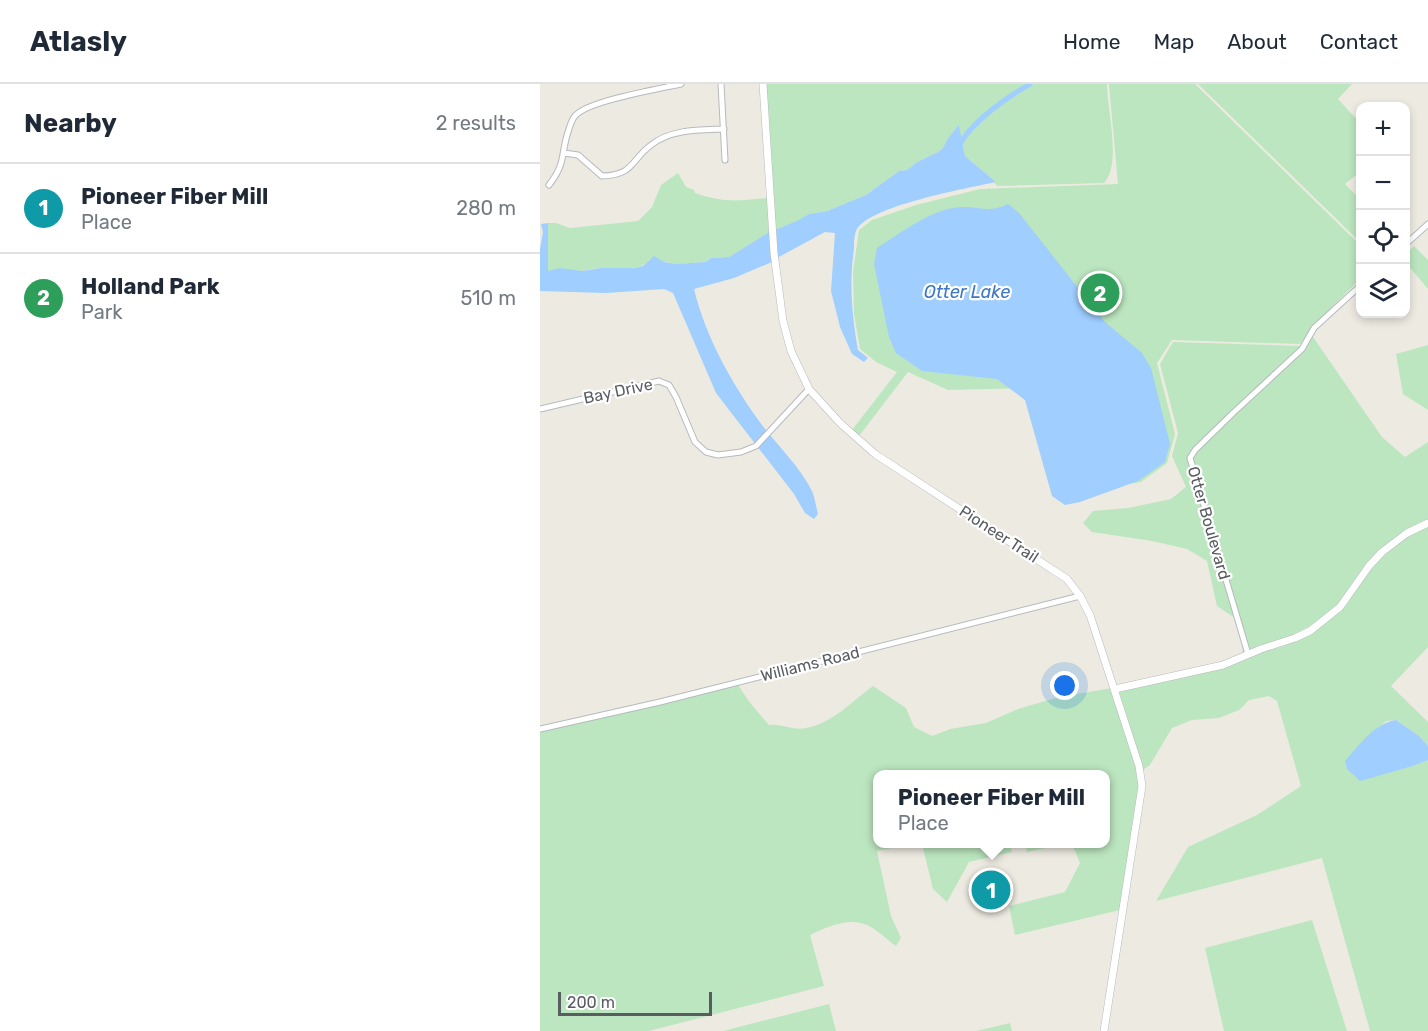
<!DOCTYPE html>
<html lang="en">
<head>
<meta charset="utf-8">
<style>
  :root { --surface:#fff; --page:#f6f6f7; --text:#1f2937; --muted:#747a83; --line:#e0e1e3; --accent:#ee4326 }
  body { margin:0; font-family:Rubik,sans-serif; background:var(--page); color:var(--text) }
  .controls { position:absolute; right:18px; top:18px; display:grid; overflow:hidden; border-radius:12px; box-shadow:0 3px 9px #0003 }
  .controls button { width:54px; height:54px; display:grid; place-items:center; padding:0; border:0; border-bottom:2px solid var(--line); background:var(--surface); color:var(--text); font:30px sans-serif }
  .scale { position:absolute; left:18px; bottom:15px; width:154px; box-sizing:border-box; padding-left:6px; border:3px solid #595d62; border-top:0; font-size:16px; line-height:21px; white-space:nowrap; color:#595d62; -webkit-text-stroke:4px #fff; paint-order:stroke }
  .you { position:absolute; left:525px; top:602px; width:21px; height:21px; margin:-15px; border:4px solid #fff; border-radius:50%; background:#1a73e8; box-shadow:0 0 0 9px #1a73e833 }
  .badge { display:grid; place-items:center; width:39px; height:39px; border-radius:50%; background:var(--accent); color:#fff; font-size:20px; font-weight:700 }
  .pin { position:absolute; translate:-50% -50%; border:3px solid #fff; box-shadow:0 2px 6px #0006 }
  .popup { position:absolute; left:333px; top:686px; width:237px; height:78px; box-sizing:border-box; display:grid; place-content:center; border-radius:12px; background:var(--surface); filter:drop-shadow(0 2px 4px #0005); font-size:20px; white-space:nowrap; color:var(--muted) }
  .popup b { font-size:22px; color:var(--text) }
  .popup::after { content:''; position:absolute; left:50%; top:100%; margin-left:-12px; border:12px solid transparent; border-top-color:var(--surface) }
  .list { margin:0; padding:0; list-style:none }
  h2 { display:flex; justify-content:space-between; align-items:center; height:78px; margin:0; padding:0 24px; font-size:26px }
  h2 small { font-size:20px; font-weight:400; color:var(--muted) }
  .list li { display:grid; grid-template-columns:39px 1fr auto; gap:18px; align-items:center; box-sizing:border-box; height:90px; padding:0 24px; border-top:2px solid var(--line) }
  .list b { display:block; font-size:22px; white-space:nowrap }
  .list p { margin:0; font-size:20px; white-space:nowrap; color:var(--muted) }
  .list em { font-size:20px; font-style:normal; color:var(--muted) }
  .icon { flex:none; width:33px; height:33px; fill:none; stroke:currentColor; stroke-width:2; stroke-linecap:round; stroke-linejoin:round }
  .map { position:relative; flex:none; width:888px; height:947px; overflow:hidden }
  header { display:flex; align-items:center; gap:36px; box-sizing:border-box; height:84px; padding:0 30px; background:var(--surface); border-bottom:2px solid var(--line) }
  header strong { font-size:28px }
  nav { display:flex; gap:33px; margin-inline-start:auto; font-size:21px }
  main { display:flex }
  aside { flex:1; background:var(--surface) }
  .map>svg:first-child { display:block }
</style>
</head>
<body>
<header>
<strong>Atlasly</strong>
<nav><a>Home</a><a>Map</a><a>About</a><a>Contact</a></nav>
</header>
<main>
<aside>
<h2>Nearby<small>2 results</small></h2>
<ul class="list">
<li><span class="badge" style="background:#0f9aa8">1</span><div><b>Pioneer Fiber Mill</b><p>Place</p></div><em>280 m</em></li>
<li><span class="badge" style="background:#2e9e5b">2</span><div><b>Holland Park</b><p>Park</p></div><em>510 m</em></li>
</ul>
</aside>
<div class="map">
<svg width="888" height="947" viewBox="0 0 888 947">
  <rect width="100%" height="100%" fill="#edebe1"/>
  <!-- green -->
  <path fill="#bce6bf" d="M226,0H567C567,25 582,80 564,99L457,102L454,98L455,97L425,72L419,42L408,54L403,64L398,68L377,78L367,86L359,87L326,111L287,127L269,130L260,136L235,146Z
    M569,0H655L820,161V195L792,223L760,260L632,256L617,279L635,350L627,379L601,398L522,411L491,304L408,306L368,288L319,352L312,346L357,288L336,278L320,265L314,230L313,188L319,146L332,136L376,121L440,105L578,100Z
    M658,0H812L798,15L820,39V88L805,100L820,115V158Z
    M138,89L146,103L154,106L155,109C184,119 197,117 227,114L229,148L189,173L171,174L166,178L137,180L110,175C101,189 75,183 60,184C54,184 48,186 41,187C28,187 22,183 8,188V139H16L30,144L98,137L112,123L121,101Z
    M874,162L888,176V205L866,179V170Z
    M771,250L842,353L865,373L888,358V437C871,444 855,452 841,465C824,482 814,507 796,523C764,550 741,556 702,570L704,560L695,534L677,522L667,477L647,465L612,457L552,448L543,439L553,427L588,424L631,415L646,403L632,372L638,349L620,280L633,258L760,262Z
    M888,261V326L863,310L856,270Z
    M888,442V563L851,602L888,638V662L879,652L856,636L846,637L819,661L820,696L873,682L888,676V947H830L782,774L616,817L648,763L717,731L761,702L737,617L729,612L709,616L699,626L679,634L652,636L632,644L610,681L603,686L579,607L744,562L771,549L803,524L832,483L844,470L869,451Z
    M197,598C204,613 218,628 229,641C241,639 254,647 266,644C293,639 311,618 333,602L366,624L374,643L392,652L410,645L446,639L478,625L519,613L572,604L596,683L599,702L580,826L475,851L469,822L525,808L540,779L532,760H565V690H337V760H369L337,767L351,832L361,854L356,862C347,856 339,847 329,842C311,832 287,843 270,851L284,902L109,947H0V646Z
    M382,760H470L472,768L429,778L407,818L393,805Z
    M485,760H523L487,768Z
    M772,836L807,947H684L665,864Z
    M289,920L296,947H183Z
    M470,939L472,947H436Z"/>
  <!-- water -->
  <path fill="#9fceff" d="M419,41L425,72L456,98C429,104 326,122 316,147C314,152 314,160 314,165C309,200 312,232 318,266L328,274L324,278L312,270L300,243L291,207L295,149L285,148L237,174L235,146L259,136L269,130L287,127L326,111L359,87L367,86L377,78L398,68L403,64L408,54Z
    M468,120L479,129L565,238L602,269L611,284L630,360L625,378L598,397L540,418L525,421L512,412L485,316L457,295L382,287L356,269L349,253L334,180L337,164C361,149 392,124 422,123C441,123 449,129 468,120Z
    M8,139V187L20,184L42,187L60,184H94L103,182L114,172L124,178L137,180L166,178L171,174L189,173L229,148L232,178L194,194L154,205C166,254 192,300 222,341C238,362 260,383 272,407C275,414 276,423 278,430L274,435L265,429L254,410L176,309L133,209L124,205L66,209L0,207V165L3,148L1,140Z
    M856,636L879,652L888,662V676L873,682L820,697L807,685L805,677C818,662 835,639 856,636Z"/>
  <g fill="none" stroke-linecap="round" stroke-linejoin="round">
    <!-- canal -->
    <path stroke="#9fceff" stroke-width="5" d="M419,61C433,37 466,14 490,0"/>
    <defs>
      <path id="street" d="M181,0L185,76
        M24,69L38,71L62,92C94,91 90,77 111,61C131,45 160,46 184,45
        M9,101C27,78 20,70 29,45C30,42 32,35 35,32C47,17 119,5 141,0
        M866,160L888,140
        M0,325L119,297L129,301L136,313L155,358L166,368L178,371L201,368L216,362L269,305
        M708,570L650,374L655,366L693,329L762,265L774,244L820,202
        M0,645L120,618L540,512"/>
      <path id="secondary" d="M223,0L234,169L243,237L251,267L269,305L300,339L335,370L527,495L540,512L550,531L599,682L602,702L564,947
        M575,605L683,581L721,565L755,554L770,547L800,523L829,482L842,468L867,449L888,439"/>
    </defs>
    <!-- street casing -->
    <use href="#street" stroke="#b6b9be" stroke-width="7"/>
    <!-- secondary casing -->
    <use href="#secondary" stroke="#b7bac0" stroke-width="8"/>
    <!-- street -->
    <use href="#street" stroke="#fff" stroke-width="5"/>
    <!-- secondary -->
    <use href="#secondary" stroke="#fff" stroke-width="7"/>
  </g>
  <g text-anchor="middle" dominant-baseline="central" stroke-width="4.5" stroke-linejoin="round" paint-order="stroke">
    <!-- street labels -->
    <g font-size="16" fill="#595d62" stroke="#fff">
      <text transform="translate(78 307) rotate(-12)">Bay Drive</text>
      <text transform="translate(669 439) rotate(74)">Otter Boulevard</text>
      <text transform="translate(459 450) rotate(33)">Pioneer Trail</text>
      <text transform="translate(270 580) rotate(-14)">Williams Road</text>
    </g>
    <!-- water labels -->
    <g font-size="18" font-style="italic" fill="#3e77c5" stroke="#fff">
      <text x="427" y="208">Otter Lake</text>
    </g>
  </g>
</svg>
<div class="controls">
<button>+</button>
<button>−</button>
<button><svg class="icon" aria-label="locate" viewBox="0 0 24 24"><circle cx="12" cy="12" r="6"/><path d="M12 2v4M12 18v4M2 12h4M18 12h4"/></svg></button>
<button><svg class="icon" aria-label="layers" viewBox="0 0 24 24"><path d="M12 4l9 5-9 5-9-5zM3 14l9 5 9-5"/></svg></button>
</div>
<div class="scale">200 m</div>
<div class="you"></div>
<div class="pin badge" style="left:451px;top:806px;background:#0f9aa8">1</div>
<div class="popup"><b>Pioneer Fiber Mill</b>Place</div>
<div class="pin badge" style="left:560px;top:209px;background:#2e9e5b">2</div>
</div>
</main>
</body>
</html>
